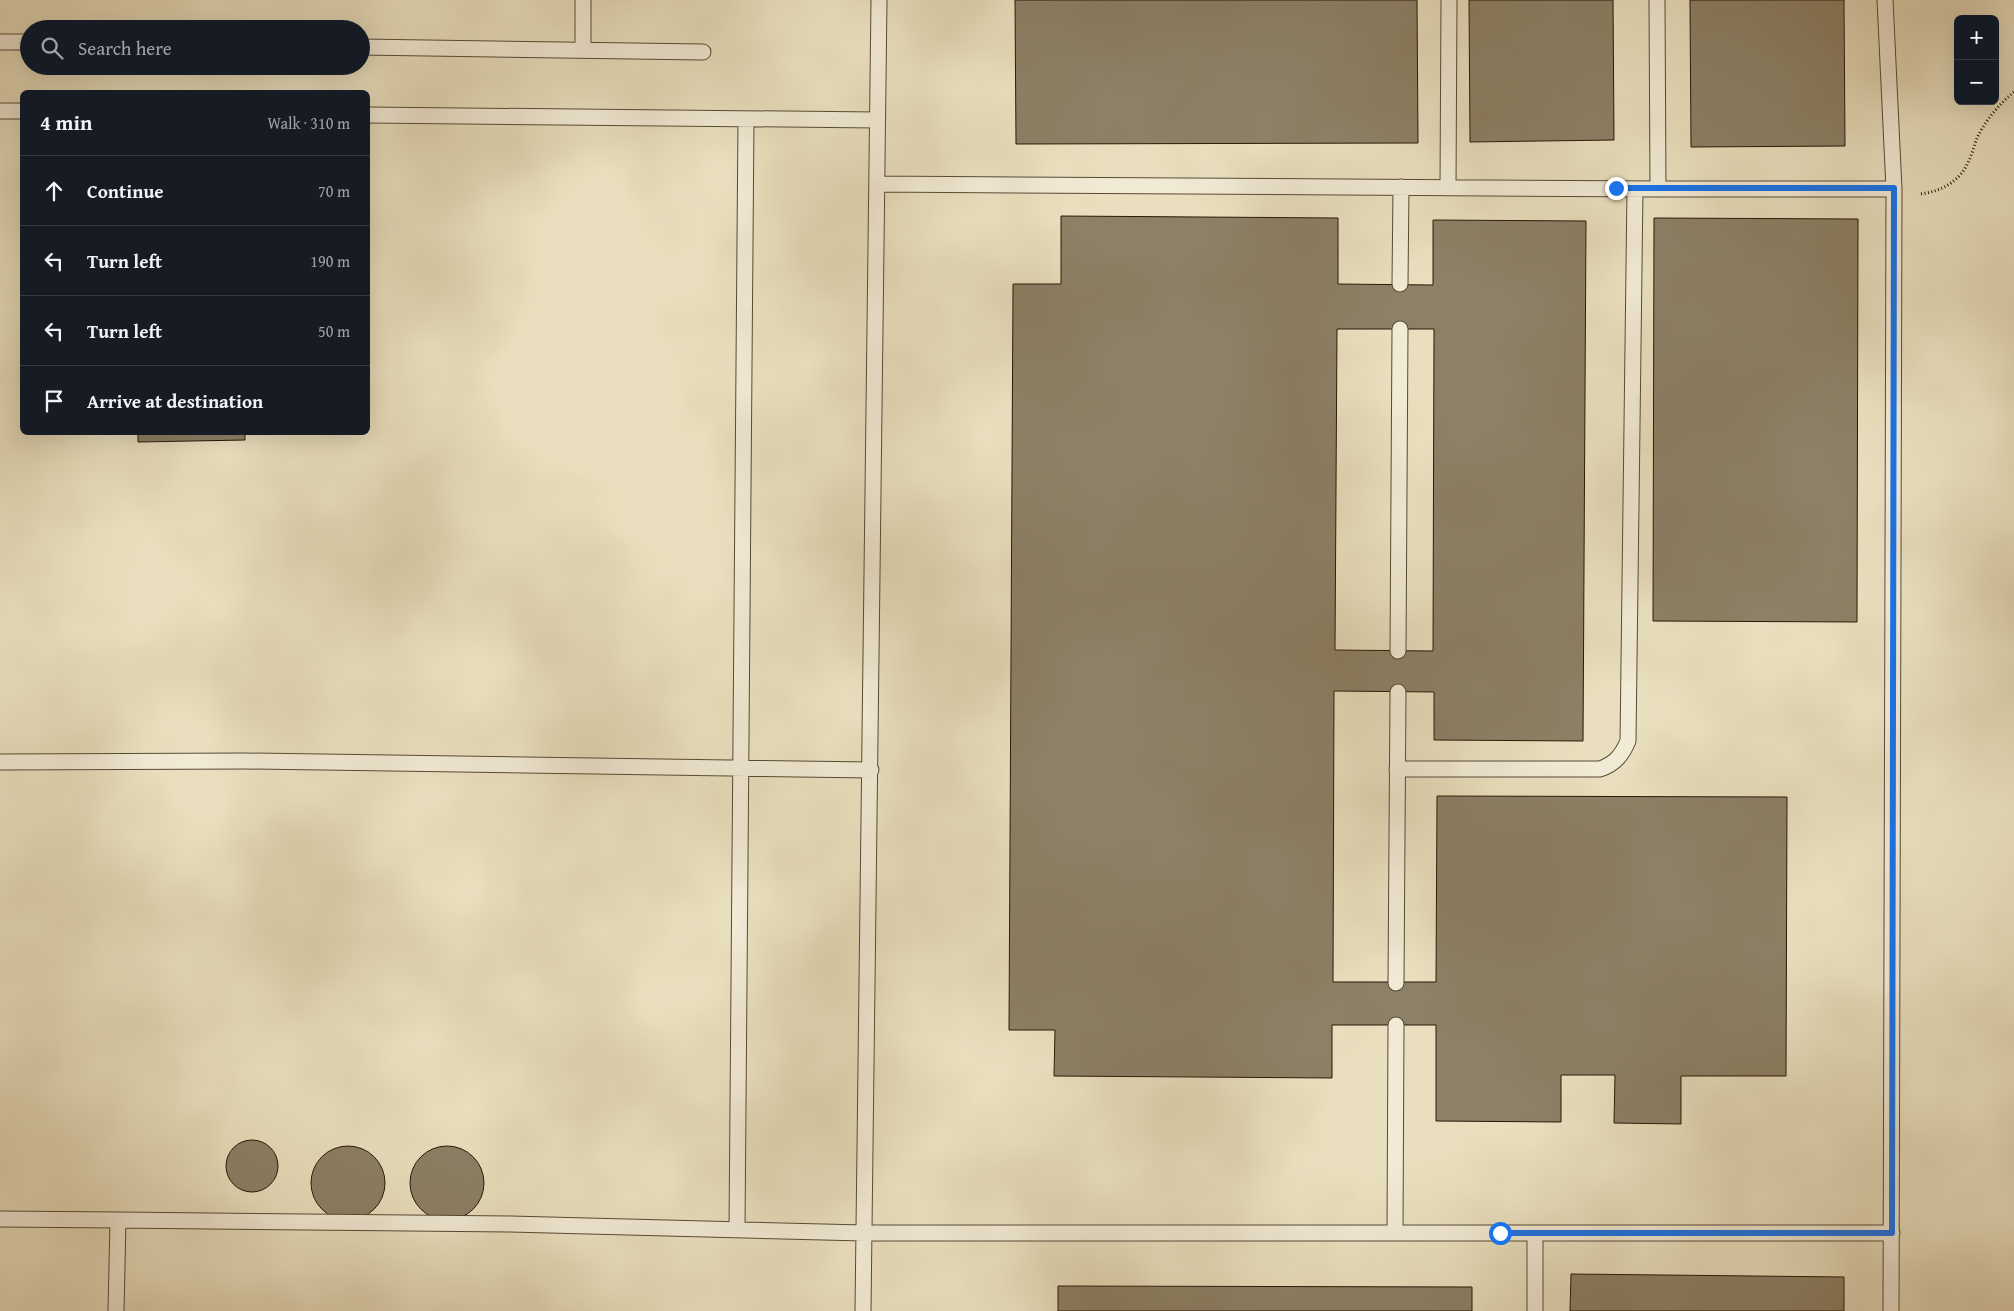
<!DOCTYPE html>
<html lang="en">
<head>
<meta charset="utf-8">
<style>
  :root { --surface:#171b24; --page:#242831; --text:#f1f3f6; --muted:#9ea1a6; --line:#363941 }
  body { margin:0; font-family:"Gentium Book Plus",serif; background:var(--page); color:var(--text) }
  .controls { position:absolute; right:15px; top:15px; display:grid; overflow:hidden; border-radius:8px; box-shadow:0 5px 20px #0002 }
  .controls button { width:45px; height:45px; display:grid; place-items:center; padding:0; border:0; border-bottom:1px solid var(--line); background:var(--surface); color:var(--text); font:25px sans-serif }
  .stop { position:absolute; width:15px; height:15px; margin:-11px; border:4px solid #1a73e8; border-radius:50%; background:#fff }
  .stop.end { background:#1a73e8; border-color:#fff; box-shadow:0 1px 5px #0008 }
  .list { margin:0; padding:0; list-style:none }
  h2 { display:flex; justify-content:space-between; align-items:center; height:65px; margin:0; padding:0 20px; font-size:21px }
  h2 small { font-size:16px; font-weight:400; color:var(--muted) }
  .list li { display:grid; grid-template-columns:32px 1fr auto; gap:15px; align-items:center; box-sizing:border-box; height:70px; padding:0 20px; border-top:1px solid var(--line) }
  .list b { display:block; font-size:19px; white-space:nowrap }
  .list em { font-size:16px; font-style:normal; color:var(--muted) }
  .icon { flex:none; width:28px; height:28px; fill:none; stroke:currentColor; stroke-width:2; stroke-linecap:round; stroke-linejoin:round }
  .map { position:relative; flex:none; width:2014px; height:1311px; overflow:hidden }
  .search { position:absolute; background:var(--surface); box-shadow:0 5px 20px #0002; left:20px; top:20px; width:350px; height:55px; display:flex; align-items:center; gap:12px; box-sizing:border-box; padding:0 18px; border-radius:28px; color:var(--muted); font-size:19px }
  .panel { position:absolute; background:var(--surface); box-shadow:0 5px 20px #0002; left:20px; top:90px; width:350px; height:345px; border-radius:8px }
  .map>svg:first-child { display:block }
</style>
</head>
<body>
<div class="map">
<svg width="2014" height="1311" viewBox="0 0 2014 1311">
  <rect width="100%" height="100%" fill="#e9dfbe"/>
  <filter id="stains"><feTurbulence type="fractalNoise" baseFrequency=".004" numOctaves="4"/><feColorMatrix values="0 0 0 0 .2 0 0 0 0 .09 0 0 0 0 .02 0 0 0 .5 -.17"/></filter>
  <radialGradient id="worn" r=".72"><stop offset=".6" stop-color="#630" stop-opacity="0"/><stop offset="1" stop-color="#630" stop-opacity=".3"/></radialGradient>
  <!-- building -->
  <path fill="#8c8066" stroke="#281906" fill-rule="evenodd" d="M1015,0H1417L1418,143L1016,144Z
    M1469,0H1613L1614,140L1470,142Z
    M1690,0H1844L1845,146L1691,147Z
    M1061,216L1338,218V284L1433,285V220L1586,221L1583,741L1434,740V692L1334,691L1333,982H1436L1437,796L1787,797L1786,1076H1681V1124L1614,1123L1615,1075H1561V1122L1436,1121V1025H1332V1078L1054,1076L1055,1030H1009L1013,284H1061ZM1337,329H1434L1433,651L1335,650Z
    M1654,218L1858,219L1857,622L1653,621Z
    M138,432H245V440L138,442Z
    M226 1166a26 26 0 1 1 52 0a26 26 0 1 1-52 0Z
    M410 1183a37 37 0 1 1 74 0a37 37 0 1 1-74 0Z
    M311 1183a37 37 0 1 1 74 0a37 37 0 1 1-74 0Z
    M1571,1274L1844,1277V1311H1570Z
    M1058,1286L1472,1287V1311H1058Z"/>
  <g fill="none" stroke-linecap="round" stroke-linejoin="round">
    <defs>
      <path id="lane" d="M1657,0L1658,189
        M1885,0L1894,189L1891,1311
        M0,42H29
        M361,47L703,52
        M583,50V0
        M0,111H22
        M368,115L877,120
        M877,184L1658,189H1894
        M1448,188L1449,0
        M1400,284L1401,187
        M1398,651L1400,329
        M0,762L246,761L871,770
        M1397,769H1600C1615,764 1622,755 1628,741L1635,189
        M1396,983L1398,692
        M0,1219L118,1220L116,1311
        M118,1220L510,1224L864,1233H1892
        M737,1230L746,119
        M1395,1233L1396,1025
        M863,1311L879,0
        M1535,1311V1233"/>
    </defs>
    <!-- lane casing -->
    <use href="#lane" stroke="#584a34" stroke-width="17"/>
    <!-- path -->
    <path stroke="#281906" stroke-width="3" stroke-dasharray="1 2.5" stroke-linecap="butt" d="M1921,194C1942,191 1961,181 1969,160C1973,153 1974,145 1977,138C1985,121 2000,103 2014,92"/>
    <!-- lane -->
    <use href="#lane" stroke="#f1ead5" stroke-width="15"/>
  </g>
  <g fill="none" stroke-linecap="round" stroke-linejoin="round">
    <!-- route -->
    <path stroke="#1a73e8" stroke-width="6" d="M1500,1233H1892L1894,188H1616"/>
  </g>
  <rect width="100%" height="100%" filter="url(#stains)"/>
  <rect width="100%" height="100%" fill="url(#worn)"/>
</svg>
<div class="controls">
<button>+</button>
<button>−</button>
</div>
<div class="stop" style="left:1500px;top:1233px"></div>
<div class="stop end" style="left:1616px;top:188px"></div>
<div class="search"><svg class="icon" aria-label="search" viewBox="0 0 24 24"><circle cx="10" cy="10" r="6"/><path d="M15 15l6 6"/></svg>Search here</div>
<section class="panel">
<h2>4 min<small>Walk · 310 m</small></h2>
<ul class="list">
<li><svg class="icon" aria-label="ahead" viewBox="0 0 24 24"><path d="M12 20V5M6 11l6-6 6 6"/></svg><div><b>Continue</b></div><em>70 m</em></li>
<li><svg class="icon" aria-label="left" viewBox="0 0 24 24"><path d="M17 20v-9H6M10 6l-5 5 5 5"/></svg><div><b>Turn left</b></div><em>190 m</em></li>
<li><svg class="icon" aria-label="left" viewBox="0 0 24 24"><path d="M17 20v-9H6M10 6l-5 5 5 5"/></svg><div><b>Turn left</b></div><em>50 m</em></li>
<li><svg class="icon" aria-label="arrive" viewBox="0 0 24 24"><path d="M6 21V4h12l-3 4 3 4H6"/></svg><div><b>Arrive at destination</b></div></li>
</ul>
</section>
</div>
</body>
</html>
